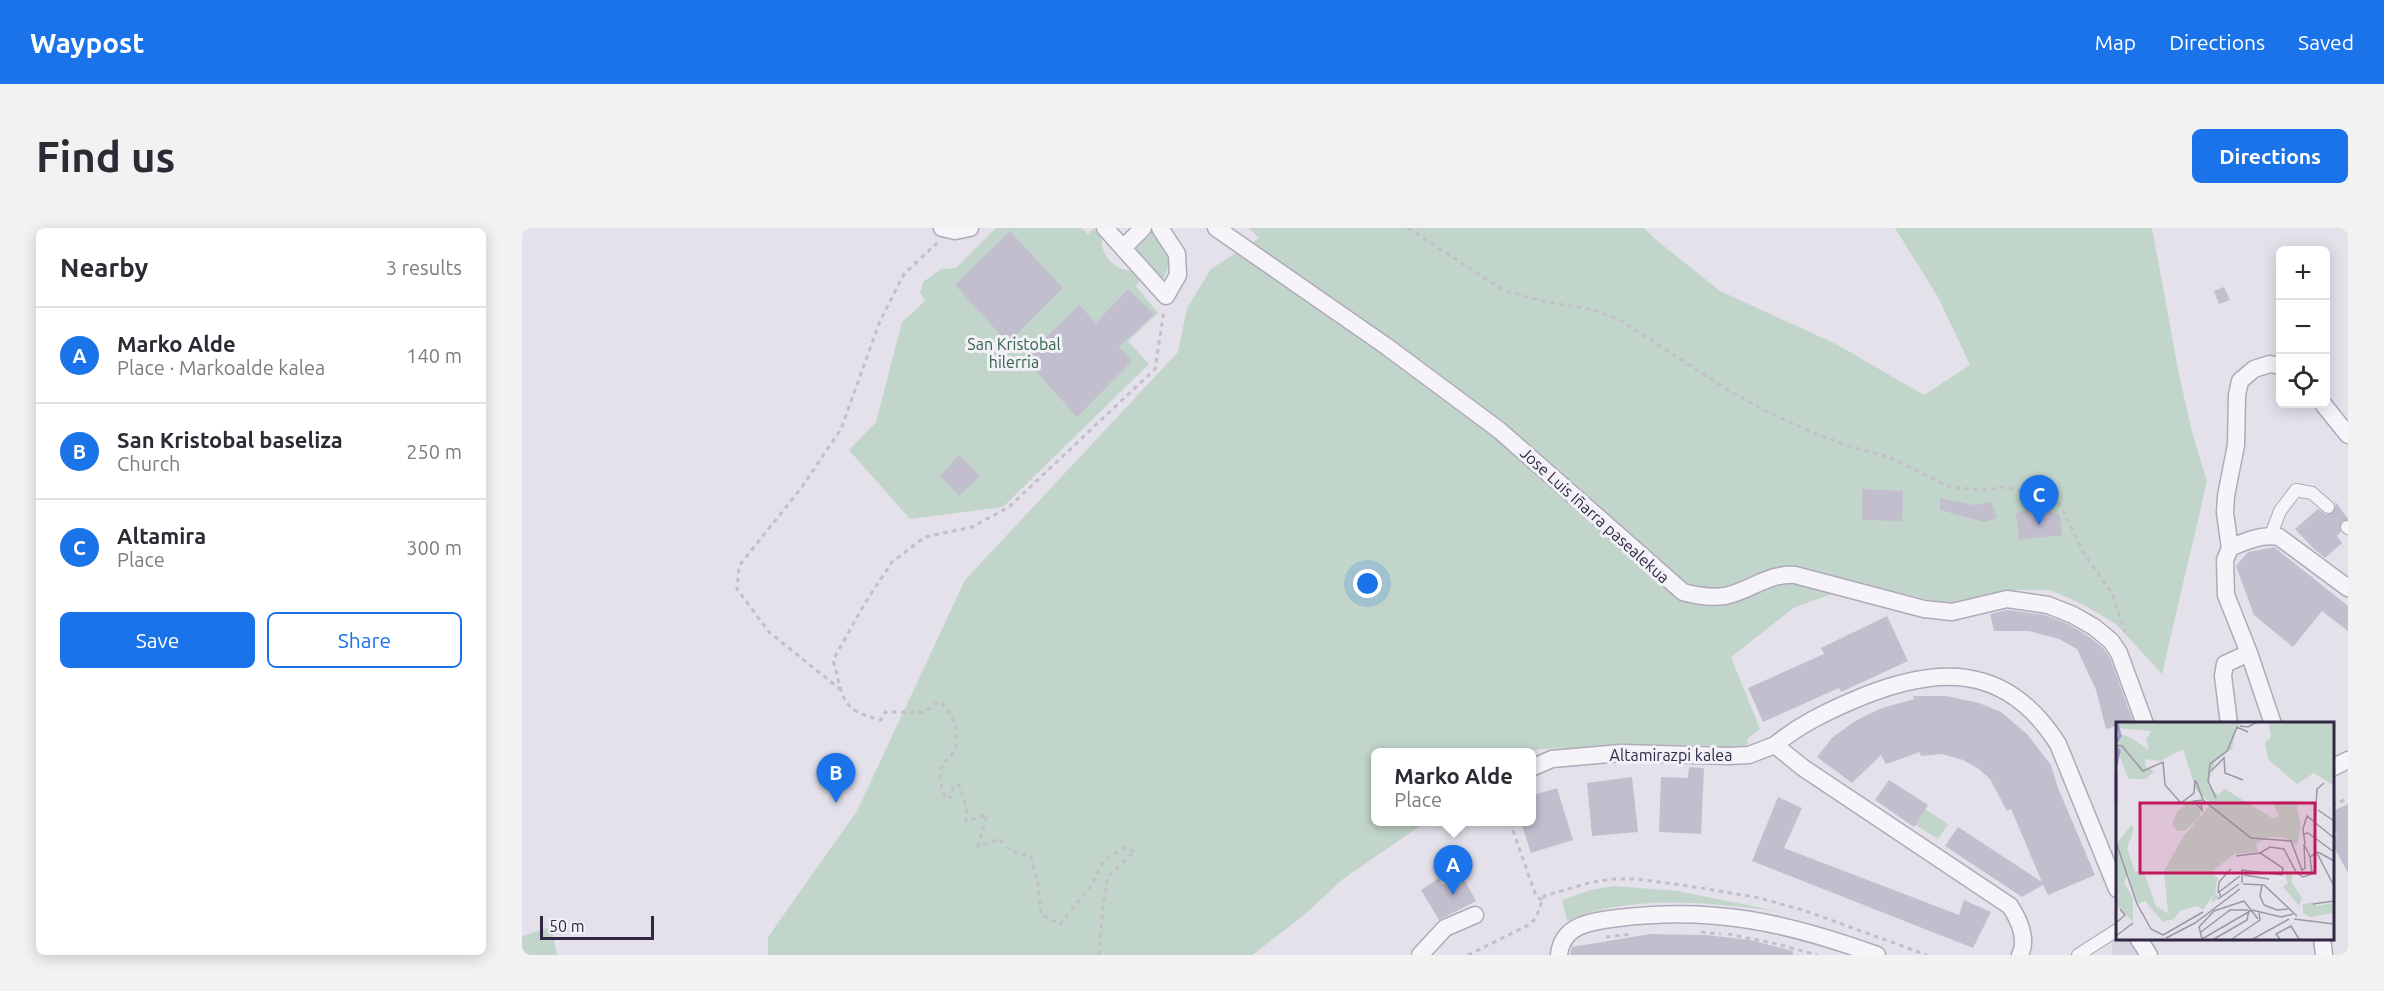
<!DOCTYPE html>
<html lang="en">
<head>
<meta charset="utf-8">
<style>
  :root { --surface:#fff; --page:#f2f2f3; --text:#2b2b33; --muted:#7c7c81; --line:#e1e1e2; --accent:#1a73e8 }
  body { margin:0; font-family:Ubuntu,sans-serif; background:var(--page); color:var(--text) }
  .controls { position:absolute; right:18px; top:18px; display:grid; overflow:hidden; border-radius:9px; box-shadow:0 3px 15px #0003 }
  .controls button { width:54px; height:54px; display:grid; place-items:center; padding:0; border:0; border-bottom:2px solid var(--line); background:var(--surface); color:var(--text); font:30px sans-serif }
  .scale { position:absolute; left:18px; bottom:15px; width:114px; box-sizing:border-box; padding-left:6px; border:3px solid #312844; border-top:0; font-size:16px; line-height:21px; white-space:nowrap; color:#312844; -webkit-text-stroke:4px #f3f1f8; paint-order:stroke }
  .you { position:absolute; left:846px; top:356px; width:21px; height:21px; margin:-15px; border:4px solid #fff; border-radius:50%; background:#1a73e8; box-shadow:0 0 0 9px #1a73e833 }
  .badge { display:grid; place-items:center; width:39px; height:39px; border-radius:50%; background:var(--accent); color:#fff; font-size:20px; font-weight:700 }
  .pin { position:absolute; translate:-50% -50px; filter:drop-shadow(0 2px 3px #0008) }
  .pin::after { content:''; position:absolute; top:32px; width:21px; height:18px; background:inherit; clip-path:polygon(0 0,100% 0,50% 100%) }
  .popup { position:absolute; left:849px; top:520px; width:165px; height:78px; box-sizing:border-box; display:grid; place-content:center; border-radius:9px; background:var(--surface); filter:drop-shadow(0 2px 4px #0005); font-size:20px; white-space:nowrap; color:var(--muted) }
  .popup b { font-size:22px; color:var(--text) }
  .popup::after { content:''; position:absolute; left:50%; top:100%; margin-left:-12px; border:12px solid transparent; border-top-color:var(--surface) }
  .list { margin:0; padding:0; list-style:none }
  h2 { display:flex; justify-content:space-between; align-items:center; height:78px; margin:0; padding:0 24px; font-size:26px }
  h2 small { font-size:20px; font-weight:400; color:var(--muted) }
  .list li { display:grid; grid-template-columns:39px 1fr auto; gap:18px; align-items:center; box-sizing:border-box; height:96px; padding:0 24px; border-top:2px solid var(--line) }
  .list b { display:block; font-size:22px; white-space:nowrap }
  .list p { margin:0; font-size:20px; white-space:nowrap; color:var(--muted) }
  .list em { font-size:20px; font-style:normal; color:var(--muted) }
  .actions { display:flex; gap:12px; padding:18px 24px }
  .actions a { flex:1; padding:14px 0; border:2px solid var(--accent); border-radius:9px; text-align:center; font-size:21px; color:var(--accent) }
  .actions .main { background:var(--accent); color:#fff }
  .icon { flex:none; width:33px; height:33px; fill:none; stroke:currentColor; stroke-width:2; stroke-linecap:round; stroke-linejoin:round }
  .map { position:relative; flex:none; width:1826px; height:727px; overflow:hidden; border-radius:9px }
  header { display:flex; align-items:center; gap:36px; box-sizing:border-box; height:84px; padding:0 30px; background:var(--accent); color:#fff }
  header strong { font-size:28px }
  nav { display:flex; gap:33px; margin-inline-start:auto; font-size:21px }
  .intro { display:flex; align-items:center; justify-content:space-between; box-sizing:border-box; height:144px; padding:0 36px }
  h1 { margin:0; font-size:42px }
  .button { padding:15px 27px; border-radius:9px; background:var(--accent); color:#fff; font-size:21px; font-weight:700 }
  main { display:flex; gap:36px; padding:0 36px }
  aside { flex:1; background:var(--surface); border-radius:9px; box-shadow:0 3px 15px #0003 }
  .map>svg:first-child { display:block }
</style>
</head>
<body>
<header>
<strong>Waypost</strong>
<nav><a>Map</a><a>Directions</a><a>Saved</a></nav>
</header>
<div class="intro"><h1>Find us</h1><a class="button">Directions</a></div>
<main>
<aside>
<h2>Nearby<small>3 results</small></h2>
<ul class="list">
<li><span class="badge">A</span><div><b>Marko Alde</b><p>Place · Markoalde kalea</p></div><em>140 m</em></li>
<li><span class="badge">B</span><div><b>San Kristobal baseliza</b><p>Church</p></div><em>250 m</em></li>
<li><span class="badge">C</span><div><b>Altamira</b><p>Place</p></div><em>300 m</em></li>
</ul>
<div class="actions"><a class="main">Save</a><a>Share</a></div>
</aside>
<div class="map">
<svg width="1826" height="727" viewBox="0 0 1826 727">
  <rect width="100%" height="100%" fill="#e4e1eb"/>
  <!-- built -->
  <path fill="#d7d3e0" d="M1598,710L1608,711L1619,727H1590V712Z"/>
  <!-- green -->
  <path fill="#c2d5ca" d="M474,0H559L566,6L572,0L580,9C577,25 594,45 611,42L619,51L614,58L636,85L606,113L627,136L481,279L388,291L327,222L354,194L380,94L403,73L398,65L401,54L419,41L434,40Z
    M727,0H1122L1133,11L1198,63L1314,116L1402,167L1448,137L1416,69L1373,0H1630L1657,146L1670,204L1685,253L1640,446L1594,396L1562,377L1528,362H1495L1452,370L1431,377L1339,356L1273,379L1209,429L1238,501L1225,511L1226,516L1215,521L1182,517L1017,521L1007,524H853V594H904L821,651L781,688L730,727H246V709L335,583L443,352L656,124L665,80L689,41L737,10Z
    M630,4C643,23 653,30 641,51L613,22Z
    M1403,581L1426,596L1416,611L1393,597Z
    M1092,658L1155,663L1255,683C1187,675 1109,665 1045,693L1040,672L1069,662Z
    M29,699L35,727H0V708Z"/>
  <!-- building -->
  <path fill="#c3bece" d="M488,3L541,60L486,115L433,57Z
    M1702,59L1708,72L1697,76L1692,63Z
    M606,61L632,86L597,119L610,133L555,189L503,131L557,77L574,95Z
    M437,227L458,248L437,268L418,248Z
    M1340,261L1381,263L1380,293L1340,292Z
    M1418,270L1452,277L1469,274L1475,290L1462,294L1418,282Z
    M1813,273L1826,291L1820,293L1817,297L1819,304L1815,308L1820,315L1803,330L1792,321L1773,301L1796,281L1804,287L1812,285L1814,280Z
    M1528,275L1529,284L1538,287L1540,307L1497,312L1494,285Z
    M1752,319L1826,378V403L1800,383L1771,419L1732,387L1714,338L1726,324Z
    M1485,382L1523,387L1546,396L1566,408L1581,420L1588,430L1611,493L1584,501L1574,462L1555,421L1537,411L1507,403H1472L1468,386Z
    M1365,388L1386,433L1319,464L1317,460L1241,494L1226,460L1302,426L1299,420Z
    M1391,468H1424L1457,475L1479,484L1505,506L1529,537L1536,560L1573,647L1526,667L1521,657L1500,669L1423,618L1436,599L1520,654L1489,581L1485,583L1468,551L1457,541L1441,532L1420,526L1399,528L1398,524L1364,536L1359,527L1330,555L1295,529L1310,510L1333,493L1360,480L1392,471Z
    M1167,539L1182,540L1179,606L1137,604L1139,549L1166,550Z
    M1110,549L1116,604L1070,608L1065,555Z
    M1367,552L1406,577L1392,599L1353,572Z
    M1035,560L1051,612L1009,625L999,594H1009V568Z
    M1256,569L1280,580L1262,620L1437,687L1442,672L1469,684L1451,720L1230,633Z
    M1826,576V645L1809,614V610L1815,607L1809,596V584Z
    M939,646L954,673L917,692L899,662L917,650L920,657Z
    M1128,706L1184,707L1228,712L1271,723V727H1048L1050,719Z"/>
  <g fill="none" stroke-linecap="round" stroke-linejoin="round">
    <!-- pedestrian-tunnel -->
    <path stroke="#c0bcca" stroke-width="12" stroke-dasharray="12 6" stroke-linecap="butt" d="M1806,279L1825,299"/>
    <defs>
      <path id="pedestrian" d="M1825,299L1826,300
        M1749,307L1758,283L1774,262L1790,265L1806,279
        M1556,727L1595,702"/>
      <path id="minor" d="M420,0L433,3L448,0
        M583,0L644,68L656,47L655,26L638,0
        M694,0L864,118L977,202L1161,364C1175,368 1188,370 1203,368C1228,363 1246,345 1273,347L1402,381L1430,384L1485,371L1526,377L1551,387L1572,399L1589,413L1597,425L1623,496
        M601,20L621,0
        M1801,176L1826,207
        M1708,320C1724,313 1739,306 1757,309L1826,360
        M1727,425L1704,367L1703,332L1708,320L1703,285L1704,268L1714,217L1715,167L1718,153L1732,141L1748,136L1758,138
        M1707,496L1701,448L1703,436L1727,425L1751,496
        M1009,540L1030,531L1099,525L1207,528L1227,527L1253,517
        M1810,540L1826,532
        M1616,710L1627,727
        M1800,710L1802,727
        M898,727L923,700L953,687
        M1037,727C1040,696 1071,693 1096,690C1192,678 1266,695 1355,727
        M1498,727C1506,711 1497,692 1488,678L1280,539L1253,517C1277,497 1304,484 1332,472C1414,437 1484,434 1536,516L1595,661"/>
    </defs>
    <!-- pedestrian casing -->
    <use href="#pedestrian" stroke="#aeaab9" stroke-width="14"/>
    <!-- minor casing -->
    <use href="#minor" stroke="#aeaab9" stroke-width="19"/>
    <!-- path -->
    <path stroke="#c3bfca" stroke-width="3" stroke-dasharray="4.5 4.5" stroke-linecap="butt" d="M886,0L981,62L1020,73L1072,82L1098,92L1209,164L1246,184L1287,203L1326,218L1367,229L1428,259L1462,262L1483,259L1510,265L1525,264L1531,267L1539,278L1563,327L1590,365L1603,404
      M319,462L247,404L215,361L217,338L280,259L319,201L358,93L382,46L416,14
      M1810,578L1826,570
      M988,594L1014,668L1020,672
      M1179,704L1199,706
      M1206,706L1255,716L1295,727
      M1084,709L1110,706
      M577,727L581,678L586,648L613,623L602,620L582,632L569,658L538,696L519,687L516,656L509,628L489,623L477,611L456,618L465,587L444,593L445,581L437,557L431,558L429,569L423,570C420,560 416,548 420,538C423,532 430,529 432,523C439,503 432,486 417,473L403,484H363L359,492C317,482 322,470 311,432L343,375L370,334L403,309L450,299L487,279L633,141L642,82
      M946,727L1007,697L1014,690L1022,668L1070,654L1092,651H1115L1166,658L1233,669L1281,682L1405,727"/>
    <!-- pedestrian -->
    <use href="#pedestrian" stroke="#f6f4f9" stroke-width="12"/>
    <!-- minor -->
    <use href="#minor" stroke="#f6f4f9" stroke-width="16"/>
  </g>
  <g text-anchor="middle" dominant-baseline="central" stroke-width="6" stroke-linejoin="round" paint-order="stroke">
    <!-- park labels -->
    <g font-size="16" fill="#34614a" stroke="#f3f1f8">
      <text x="492" y="116">San Kristobal<tspan x="492" dy="18">hilerria</tspan></text>
    </g>
    <!-- street labels -->
    <g font-size="16" fill="#312844" stroke="#f3f1f8">
      <text transform="translate(1073 287) rotate(42)">Jose Luis Iñarra pasealekua</text>
      <text x="1149" y="527">Altamirazpi kalea</text>
    </g>
  </g>
  <!-- overview -->
  <g transform="translate(1594 494)">
    <rect width="218" height="218" fill="#e4e1eb"/>
    <path d="M129,0L120,5L116,27L99,39L92,63L102,73L109,67L158,97L163,94L156,79H180L185,105L181,124L170,116L152,115L140,122L142,130L118,132L94,151L102,156L99,170L103,175L96,181L97,173L87,188L81,184L64,189L58,197L47,200L29,179L22,182L1,121L15,103L18,107L11,126L19,150L27,148L40,184L52,191L48,149L67,115L95,82L80,68L67,27L44,39L29,37L30,45L38,49L30,57H13L0,27V16L3,12L14,15L33,28L30,18L35,9L2,6L0,0ZM152,0H217V63L198,51L181,62L152,37L149,20L155,15ZM75,78L85,89L84,94L70,108L61,109L56,102L61,90ZM0,126L12,149L8,161L17,176V200L3,185L0,188ZM176,149V161L186,176L183,184L167,165L172,161L169,154ZM199,180L200,184L217,181V191L194,195L187,191V182Z" fill="#c2d5ca"/>
    <path fill="none" stroke="#a39acd" stroke-width="3" d="M0,20L4,14L1,0M0,25L3,29L0,44M0,51V81"/>
    <path fill="none" stroke="#9c97a8" stroke-width="1.5" d="M124,4L132,5L141,0M0,23L6,24L27,49L47,40L49,63L65,81L78,71L79,58M95,49L108,36L109,51L127,58M80,59L87,78M100,76L92,59L94,42L111,29L121,5L132,10M85,80L86,88L78,79L87,78L135,116L175,119L186,148L189,146L188,122L194,135M202,88L218,99M199,101L201,67L208,61M188,112L192,111L218,130M0,120L21,182L35,207L47,213M189,122L187,107L191,94L218,116M202,130L218,139M201,131L218,164M120,134L144,131M128,153L153,157M126,161V148L166,153L167,146L144,131L154,125L168,127L180,150L187,155L196,152L194,135L202,130M127,162L148,163L181,194M146,163L144,174L148,183M102,171L103,160L115,147M105,175L103,170L124,154M102,177L123,162M128,179L142,197M197,182L218,179M148,183L161,188L172,187M136,188L165,195L177,192M178,197L218,202M0,201L9,193L4,187M85,210L114,188H132M47,213L87,190M0,214L17,201M50,216L79,201L124,167M86,217L83,205L98,189L128,179M86,217L136,188M98,217L131,198L133,188M116,217L144,198L143,190M137,217L173,197M164,217L160,212L175,204L183,217"/>
    <path fill="#c2185b" fill-opacity="0.15" stroke="#c2185b" stroke-width="3" d="M24,81H199V151H24Z"/>
    <rect width="218" height="218" fill="none" stroke="#312844" stroke-width="3"/>
  </g>
</svg>
<div class="controls">
<button>+</button>
<button>−</button>
<button><svg class="icon" aria-label="locate" viewBox="0 0 24 24"><circle cx="12" cy="12" r="6"/><path d="M12 2v4M12 18v4M2 12h4M18 12h4"/></svg></button>
</div>
<div class="scale">50 m</div>
<div class="you"></div>
<div class="pin badge" style="left:931px;top:667px">A</div>
<div class="popup"><b>Marko Alde</b>Place</div>
<div class="pin badge" style="left:314px;top:575px">B</div>
<div class="pin badge" style="left:1517px;top:297px">C</div>
</div>
</main>
</body>
</html>
